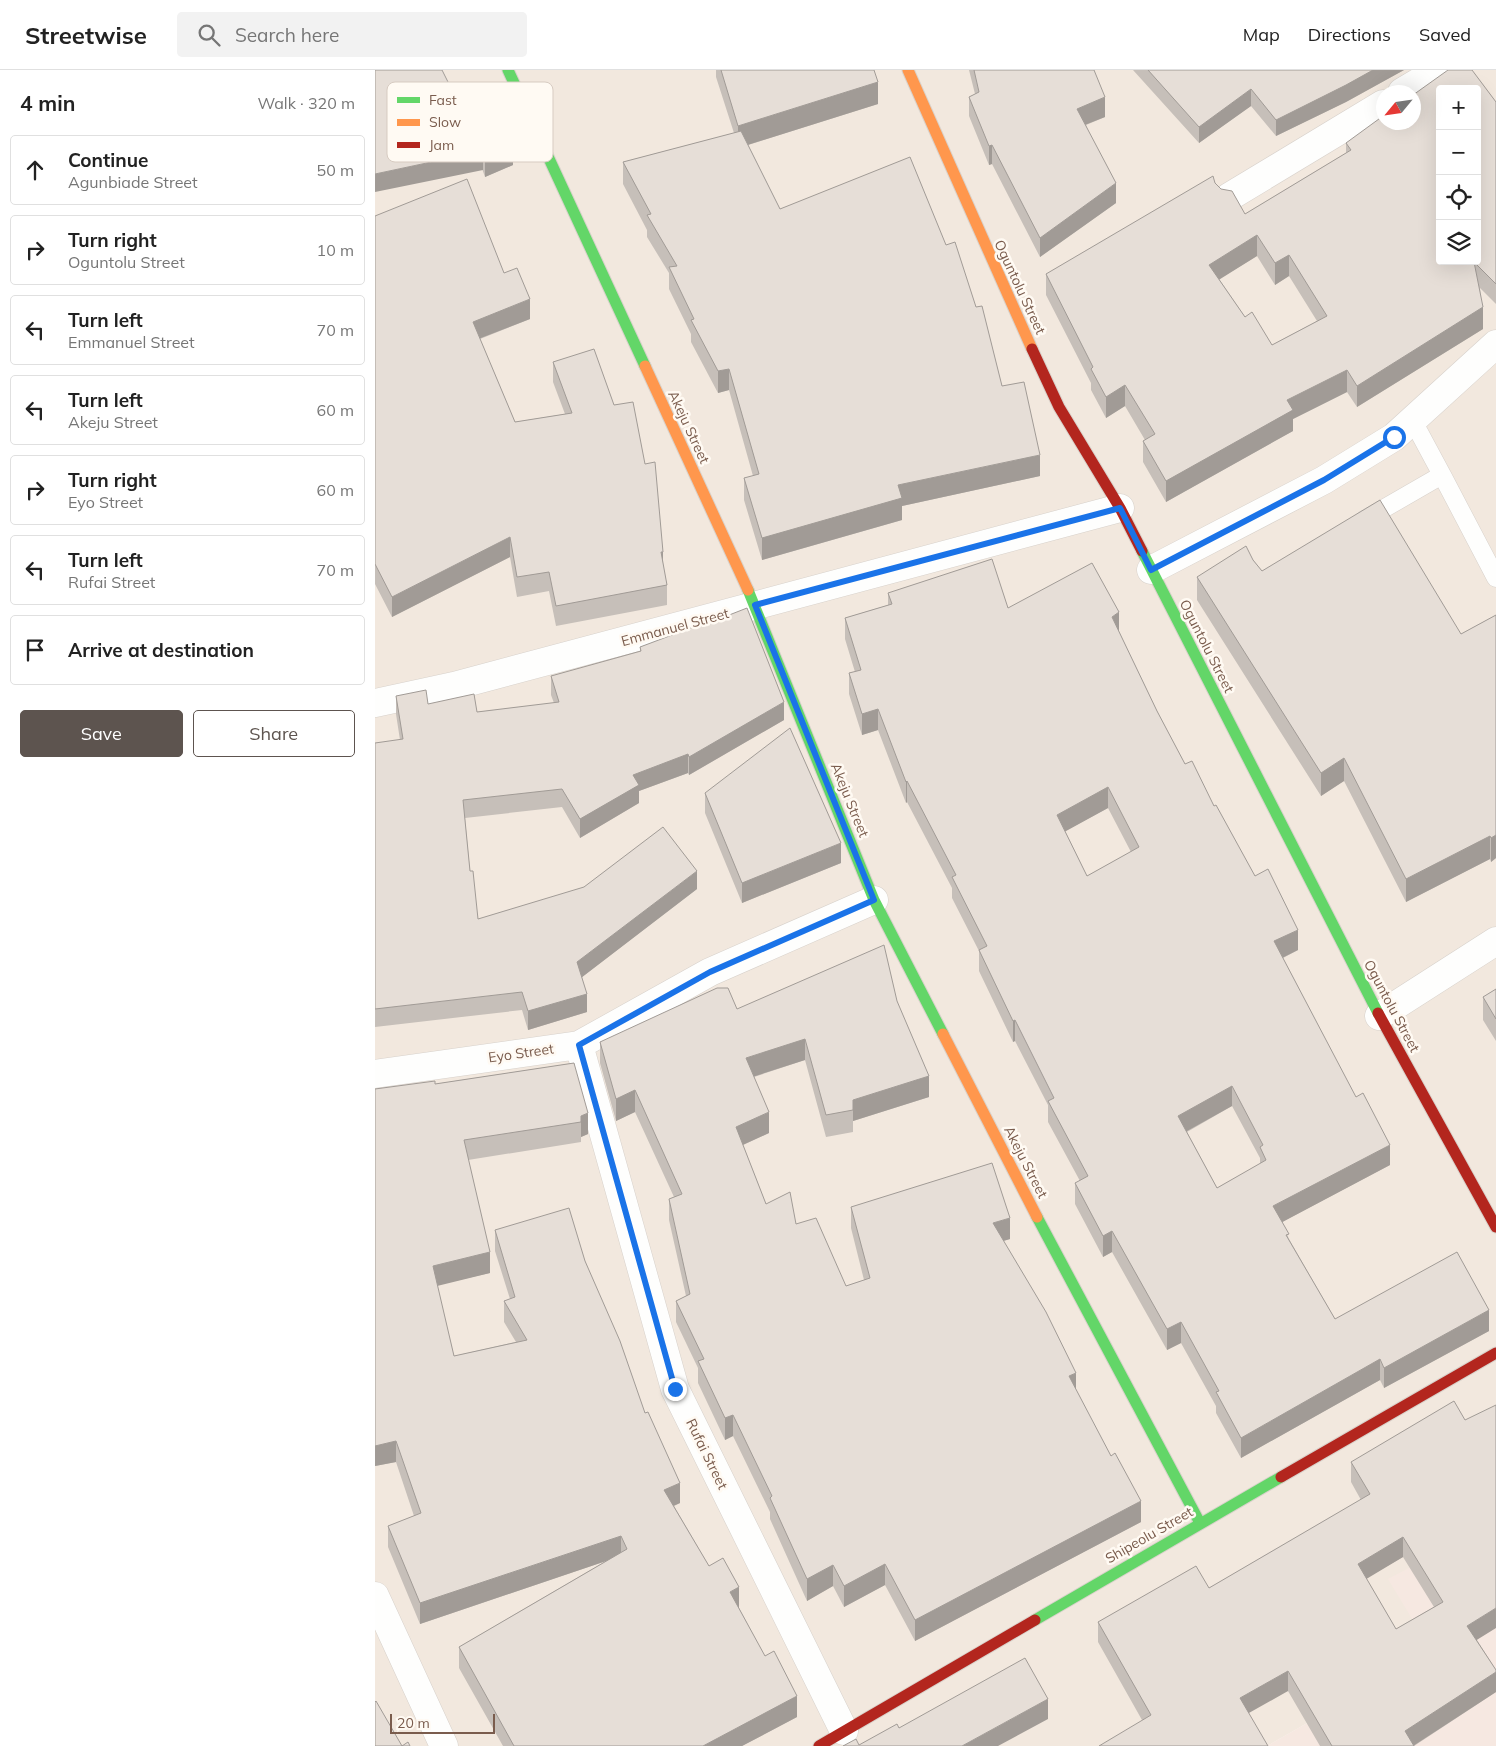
<!DOCTYPE html>
<html lang="en">
<head>
<meta charset="utf-8">
<style>
  :root { --surface:#fff; --page:#f2f2f2; --text:#222; --muted:#767676; --line:#e0e0e0; --accent:#5d544f }
  body { margin:0; font-family:Mulish,sans-serif; background:var(--page); color:var(--text) }
  .controls { position:absolute; right:15px; top:15px; display:grid; overflow:hidden; border-radius:5px; box-shadow:0 5px 20px #0002 }
  .controls button { width:45px; height:45px; display:grid; place-items:center; padding:0; border:0; border-bottom:1px solid var(--line); background:var(--surface); color:var(--text); font:25px sans-serif }
  .compass { position:absolute; left:1001px; top:15px; width:45px; height:45px; border-radius:50%; background:var(--surface); box-shadow:0 5px 20px #0002; rotate:241deg }
  .scale { position:absolute; left:15px; bottom:12px; width:105px; box-sizing:border-box; padding-left:5px; border:2px solid #7a5c4d; border-top:0; font-size:14px; line-height:18px; white-space:nowrap; color:#7a5c4d; -webkit-text-stroke:4px #fffaf3; paint-order:stroke }
  .stop { position:absolute; width:15px; height:15px; margin:-11px; border:4px solid #1a73e8; border-radius:50%; background:#fff }
  .stop.end { background:#1a73e8; border-color:#fff; box-shadow:0 1px 5px #0008 }
  .list { margin:0; padding:0; list-style:none }
  h2 { display:flex; justify-content:space-between; align-items:center; height:65px; margin:0; padding:0 20px; font-size:21px }
  h2 small { font-size:16px; font-weight:400; color:var(--muted) }
  .list li { display:grid; grid-template-columns:32px 1fr auto; gap:15px; align-items:center; box-sizing:border-box; height:70px; margin:0 10px 10px; padding:0 10px; border:1px solid var(--line); border-radius:5px }
  .list b { display:block; font-size:19px; white-space:nowrap }
  .list p { margin:0; font-size:16px; white-space:nowrap; color:var(--muted) }
  .list em { font-size:16px; font-style:normal; color:var(--muted) }
  .actions { display:flex; gap:10px; padding:15px 20px }
  .actions a { flex:1; padding:11px 0; border:1px solid var(--accent); border-radius:5px; text-align:center; font-size:18px; color:var(--accent) }
  .actions .main { background:var(--accent); color:#fff }
  .icon { flex:none; width:28px; height:28px; fill:none; stroke:currentColor; stroke-width:2; stroke-linecap:round; stroke-linejoin:round }
  .map { position:relative; flex:none; width:1121px; height:1676px; overflow:hidden }
  header { display:flex; align-items:center; gap:30px; box-sizing:border-box; height:70px; padding:0 25px; background:var(--surface); border-bottom:1px solid var(--line) }
  header strong { font-size:24px }
  nav { display:flex; gap:28px; margin-inline-start:auto; font-size:18px }
  .search { width:350px; height:45px; background:var(--page); display:flex; align-items:center; gap:12px; box-sizing:border-box; padding:0 18px; border-radius:5px; color:var(--muted); font-size:19px }
  main { display:flex }
  aside { flex:1; background:var(--surface) }
  .map>svg:first-child { display:block }
</style>
</head>
<body>
<header>
<strong>Streetwise</strong>
<div class="search"><svg class="icon" aria-label="search" viewBox="0 0 24 24"><circle cx="10" cy="10" r="6"/><path d="M15 15l6 6"/></svg>Search here</div>
<nav><a>Map</a><a>Directions</a><a>Saved</a></nav>
</header>
<main>
<aside>
<h2>4 min<small>Walk · 320 m</small></h2>
<ul class="list">
<li><svg class="icon" aria-label="ahead" viewBox="0 0 24 24"><path d="M12 20V5M6 11l6-6 6 6"/></svg><div><b>Continue</b><p>Agunbiade Street</p></div><em>50 m</em></li>
<li><svg class="icon" aria-label="right" viewBox="0 0 24 24"><path d="M7 20v-9h11M14 6l5 5-5 5"/></svg><div><b>Turn right</b><p>Oguntolu Street</p></div><em>10 m</em></li>
<li><svg class="icon" aria-label="left" viewBox="0 0 24 24"><path d="M17 20v-9H6M10 6l-5 5 5 5"/></svg><div><b>Turn left</b><p>Emmanuel Street</p></div><em>70 m</em></li>
<li><svg class="icon" aria-label="left" viewBox="0 0 24 24"><path d="M17 20v-9H6M10 6l-5 5 5 5"/></svg><div><b>Turn left</b><p>Akeju Street</p></div><em>60 m</em></li>
<li><svg class="icon" aria-label="right" viewBox="0 0 24 24"><path d="M7 20v-9h11M14 6l5 5-5 5"/></svg><div><b>Turn right</b><p>Eyo Street</p></div><em>60 m</em></li>
<li><svg class="icon" aria-label="left" viewBox="0 0 24 24"><path d="M17 20v-9H6M10 6l-5 5 5 5"/></svg><div><b>Turn left</b><p>Rufai Street</p></div><em>70 m</em></li>
<li><svg class="icon" aria-label="arrive" viewBox="0 0 24 24"><path d="M6 21V4h12l-3 4 3 4H6"/></svg><div><b>Arrive at destination</b></div></li>
</ul>
<div class="actions"><a class="main">Save</a><a>Share</a></div>
</aside>
<div class="map">
<svg width="1121" height="1676" viewBox="0 0 1121 1676">
  <rect width="100%" height="100%" fill="#f9f5f0"/>
  <!-- residential -->
  <path fill="#f2e8de" fill-rule="evenodd" d="M0,0H1121V1452L1057,1582L892,1676H0ZM1065,19H1102V191H1065ZM1008,22H1038V52H1008Z"/>
  <!-- commercial -->
  <path fill="#f6e8e1" d="M1121,1452V1676H892L1057,1582L1013,1509Z"/>
  <g fill="none" stroke-linecap="round" stroke-linejoin="round">
    <defs>
      <path id="lane" d="M1067,405L1121,508
        M989,450L1067,405L1038,351"/>
      <path id="street" d="M1027,22L1064,0
        M854,127L1008,34
        M776,500L949,410L1019,367L1121,274
        M0,633L79,616L745,438
        M1004,946L1121,871
        M204,975L300,1319L469,1661
        M0,1004L204,975L335,902L499,830
        M0,1526L69,1676"/>
      <path id="fast" d="M133,0L270,296
        M767,481L1003,943
        M373,520L499,830L568,964
        M662,1147L825,1453
        M660,1550L906,1407"/>
      <path id="slow" d="M533,0L657,279
        M270,296L373,520
        M568,964L662,1147"/>
      <path id="jam" d="M657,279L684,337L745,438L767,481
        M1003,943L1121,1157
        M906,1407L1121,1283
        M444,1676L660,1550"/>
    </defs>
    <!-- lane casing -->
    <use href="#lane" stroke="#d7d1cb" stroke-width="19"/>
    <!-- street casing -->
    <use href="#street" stroke="#d7d1cb" stroke-width="29"/>
    <!-- fast casing -->
    <use href="#fast" stroke="#d9d2cb" stroke-width="13"/>
    <!-- slow casing -->
    <use href="#slow" stroke="#d9d2cb" stroke-width="13"/>
    <!-- jam casing -->
    <use href="#jam" stroke="#d9d2cb" stroke-width="13"/>
    <!-- lane -->
    <use href="#lane" stroke="#fefefd" stroke-width="18"/>
    <!-- street -->
    <use href="#street" stroke="#fefefd" stroke-width="28"/>
    <!-- fast -->
    <use href="#fast" stroke="#63d668" stroke-width="11"/>
    <!-- slow -->
    <use href="#slow" stroke="#ff974d" stroke-width="11"/>
    <!-- jam -->
    <use href="#jam" stroke="#b3261e" stroke-width="11"/>
  </g>
  <!-- wall -->
  <path fill="#c6bfb9" fill-rule="evenodd" d="M341,0H499L503,34L373,75L405,139L627,316L665,406L527,436V450L387,490L369,430V408L378,406L354,320L343,323L316,272V264L294,219V203L272,167V160L248,114V92L359,63L341,7Z
    M594,0H719L730,47L711,55L741,133L665,187L617,94L614,95L594,46V27L600,24Z
    M758,0H1029L971,32L901,66L876,36L824,73Z
    M1121,32V234L1105,218L1108,259L982,337L972,322L918,349V361L791,432L768,392V371L770,370L750,336L731,348L716,320V313L671,225V204L840,113L870,144L971,83V73ZM882,186L900,215L914,206L942,251L897,275L870,247L844,209Z
    M85,36L138,95L110,107Z
    M0,146L129,203L155,249L105,269L140,352L190,344L178,312V292L288,496L292,515V535L181,556L174,521L142,527L135,487L17,547L0,514Z
    M878,490L887,501L1086,564L1121,545V788L1116,792L1115,789L1031,832L969,711L946,726L822,530V507Z
    M513,523L633,538L744,562L782,641L810,694L839,736L880,806L923,880L908,888L1015,1095L907,1152L914,1169L960,1249L1114,1261L1009,1318L1005,1310L866,1388L841,1343V1336L806,1273L792,1280L737,1182L728,1187L700,1134V1113L705,1111L673,1052V1035L640,971L638,972L604,901V881L577,828V818L532,732L531,733L503,660L487,665L474,624V603L480,602L470,569V548L513,535ZM733,738L756,782L712,806L690,761ZM857,1036L885,1088V1094L842,1118L812,1062Z
    M321,558L409,650L314,705L313,703L264,721V733L205,768L187,737L90,748L95,801L103,849L322,819L207,907L212,942L153,960L147,940L0,957V673L25,670L21,644V626L53,634L102,642L179,633L176,625V606L265,582V577Z
    M330,723L466,793L367,833L330,743Z
    M1121,919V971L1108,950V927Z
    M522,931L554,1027L478,1051V1062L451,1067L430,990L379,1007L394,1063L368,1075L391,1134L421,1154L471,1216L489,1210L476,1158V1137L635,1169L628,1171L766,1452L540,1571L510,1515L469,1537L458,1516L432,1531L395,1449V1442L358,1366L350,1370L323,1313V1298L301,1252V1231L311,1226L294,1150V1129L299,1127L260,1042L241,1051L225,993V972L362,939Z
    M199,993L213,1064L206,1067V1072L93,1090L115,1203L62,1215L79,1286L141,1272L129,1252V1231L135,1229L120,1181V1160L210,1191L305,1433L299,1436L334,1496L364,1538L422,1647L367,1676H128L84,1598V1577L231,1491L45,1554L13,1477V1456L39,1446L21,1392L0,1396V1019L60,1014Z
    M976,1392L1102,1570L1121,1600V1622L1039,1676H945L913,1621L767,1650L723,1572V1552L834,1518L986,1430L976,1412ZM1028,1487L1059,1537L1021,1559L991,1508Z"/>
  <!-- shaded-wall -->
  <path fill="#a19b96" d="M998,0H1029L971,32L901,66V50Z
    M503,12V34L363,78V56Z
    M876,19V36L824,73V57Z
    M730,27V47L702,58V39Z
    M617,75V94L614,95V76Z
    M138,77V95L110,107V89Z
    M108,81V100L0,122V104Z
    M741,113V133L665,187V168Z
    M882,165V186L834,216V195Z
    M914,185V206L900,215V193Z
    M155,229V249L98,271V252Z
    M1108,237V259L982,337V316Z
    M354,299V320L343,323V301Z
    M972,300V322L918,349V361L791,432V411L912,330Z
    M750,315V336L731,348V327Z
    M665,385V406L527,436V450L387,490V468L523,415Z
    M135,467V487L17,547V527Z
    M286,482H288V501Z
    M744,542V563L737,547Z
    M409,632V650L314,705V687Z
    M503,639V660L487,665V644Z
    M313,684V703L264,721V733L205,768V749L258,705Z
    M969,688V711L946,726V703Z
    M532,711V732L531,733V712Z
    M733,717V738L682,766V745Z
    M1121,765V788L1116,792V768Z
    M1115,766V789L1031,832V809Z
    M466,773V793L367,833V813Z
    M322,801V819L202,911V892Z
    M923,860V880L899,892V871Z
    M212,924V942L153,960V941Z
    M640,950V971L638,972V951Z
    M430,969V990L371,1009V988Z
    M554,1006V1027L478,1051V1062V1030Z
    M857,1016V1036L803,1066V1046Z
    M260,1020V1042L241,1051V1029Z
    M394,1042V1063L361,1078V1057Z
    M213,1043V1064L206,1067V1046Z
    M1015,1075V1095L898,1157V1136Z
    M635,1148V1169L618,1174V1153Z
    M737,1161V1182L728,1187V1166Z
    M115,1182V1203L58,1217V1196Z
    M1114,1240V1261L1009,1318V1298Z
    M806,1252V1273L792,1280V1259Z
    M1005,1289V1310L866,1388V1368Z
    M701,1303V1324L694,1306Z
    M358,1345V1366L350,1370V1348Z
    M21,1371V1392L0,1396V1376Z
    M305,1413V1433L289,1440V1420Z
    M766,1431V1452L540,1571V1550Z
    M246,1466V1486L45,1554V1533Z
    M1028,1467V1487L983,1514V1494Z
    M510,1494V1515L469,1537V1516Z
    M458,1495V1516L432,1531V1509Z
    M364,1517V1538L355,1543V1522Z
    M1121,1538V1558L1092,1576V1556Z
    M913,1601V1621L865,1648V1628Z
    M1121,1602V1622L1038,1676L1030,1661Z
    M422,1626V1647L367,1676H328Z
    M673,1629V1649L623,1676H587Z"/>
  <!-- building -->
  <path fill="#e6ded7" stroke="#a19b96" fill-rule="evenodd" d="M0,0H67L85,36L114,23L138,77L110,89L108,81L0,104Z
    M346,0H499L503,12L363,56Z
    M599,0H719L730,27L702,39L741,113L665,168L617,75L614,76L594,27L604,22Z
    M773,0H998L971,15L901,50L876,19L824,57Z
    M1073,0H1097L1121,32V214L1099,192L1108,237L982,316L972,300L912,330L918,340L791,411L768,371L780,364L750,315L731,327L716,299L718,297L671,204L838,106L840,113L846,119L857,121L870,144L976,80L971,73L1008,46V52H1038V25ZM1065,19H1102V191H1065ZM882,165L900,193L914,185L952,246L897,275L877,242L870,247L834,195Z
    M366,61L405,139L535,87L571,175L580,172L601,237L607,236L627,316L649,312L665,385L523,415L527,428L387,468L369,408L384,404L354,299L343,301L316,250L319,249L294,197L302,196L272,145L276,144L248,92Z
    M92,109L129,203L142,198L155,229L98,252L140,352L197,343L178,292L219,279L239,335L258,332L270,394L280,392L288,482H286L292,515L181,536L174,502L142,507L135,467L17,527L0,494V146Z
    M1005,430L1086,564L1121,545V765L1116,768L1115,766L1031,809L969,688L946,703L822,507L871,476L878,490L887,501Z
    M617,489L633,538L717,493L744,542L737,547L782,641L810,694L817,691L839,736L841,735L880,806L893,799L923,860L899,871L981,1027L988,1023L1015,1075L898,1136L914,1164L911,1165L960,1249L1082,1182L1114,1240L1009,1298L1005,1289L866,1368L841,1322L844,1321L806,1252L792,1259L737,1161L728,1166L700,1113L713,1106L673,1031L679,1028L640,950L638,951L604,880L612,876L577,807L581,805L532,711L531,712L503,639L487,644L474,603L486,600L470,548L517,534L513,523ZM733,717L764,777L712,806L682,745ZM857,1016L888,1075L885,1077L891,1090L842,1118L803,1046Z
    M372,538L409,632L314,687L313,684L258,705L264,715L205,749L187,719L88,730L95,801H98L103,849L209,817L288,757L322,801L202,892L212,924L153,941L147,922L0,939V673L28,669L21,626L51,620L53,634L99,624L102,642L184,632L176,606L266,581L265,577L321,556V558Z
    M415,658L466,773L367,813L330,723Z
    M509,875L522,931L554,1006L478,1030V1040L451,1045L430,969L371,988L394,1042L361,1057L391,1134L415,1122L421,1154L441,1148L471,1216L495,1208L476,1137L617,1093L635,1148L618,1153L671,1242L701,1303L694,1306L736,1386L740,1383L766,1431L540,1550L510,1494L469,1516L458,1495L432,1509L395,1428L397,1426L358,1345L350,1348L323,1291L329,1289L301,1231L315,1224L294,1129L307,1124L260,1020L241,1029L225,972L342,918H353L362,939Z
    M1121,919V949L1108,927Z
    M199,993L213,1043L206,1046V1052L89,1070L115,1182L58,1196L79,1286L152,1270L129,1231L140,1227L120,1160L194,1138L210,1191L245,1271L270,1343L273,1342L305,1413L289,1420L334,1496L348,1488L364,1517L355,1522L390,1586L399,1581L422,1626L328,1676H139L84,1577L252,1479L246,1466L45,1533L13,1456L46,1443L21,1371L0,1376V1019L60,1011V1014Z
    M1079,1331L1090,1350L1121,1335V1538L1092,1556L1121,1600V1602L1030,1661L1039,1676H957L913,1601L865,1628L893,1676H724L776,1645L723,1552L821,1496L834,1518L995,1424L976,1392ZM1028,1467L1068,1532L1021,1559L983,1494Z
    M650,1588L673,1629L587,1676H468L481,1669L484,1675L522,1654L524,1658Z
    M1,1631L27,1676L33,1672L35,1676H0V1632Z"/>
  <g fill="none" stroke-linecap="round" stroke-linejoin="round">
    <!-- route -->
    <path stroke="#1a73e8" stroke-width="6" d="M300,1319L204,975L335,902L499,830L380,535L745,438L776,500L949,410L1019,367"/>
  </g>
  <g text-anchor="middle" dominant-baseline="central" stroke-width="5" stroke-linejoin="round" paint-order="stroke">
    <!-- street labels -->
    <g font-size="14" fill="#7a5c4d" stroke="#fffaf3">
      <text transform="translate(645 217) rotate(65)">Oguntolu Street</text>
      <text transform="translate(314 357) rotate(65)">Akeju Street</text>
      <text transform="translate(300 557) rotate(-15)">Emmanuel Street</text>
      <text transform="translate(832 576) rotate(63)">Oguntolu Street</text>
      <text transform="translate(475 730) rotate(68)">Akeju Street</text>
      <text transform="translate(1017 936) rotate(62)">Oguntolu Street</text>
      <text transform="translate(146 983) rotate(-8)">Eyo Street</text>
      <text transform="translate(651 1092) rotate(63)">Akeju Street</text>
      <text transform="translate(332 1384) rotate(64)">Rufai Street</text>
      <text transform="translate(774 1465) rotate(-30)">Shipeolu Street</text>
    </g>
  </g>
  <!-- legend -->
  <rect x="12" y="12" width="166" height="80" rx="8" fill="#fffaf3" stroke="#d7cbc1" stroke-width="1"/>
  <rect x="22" y="27" width="23" height="6" fill="#63d668"/>
  <rect x="22" y="49" width="23" height="7" fill="#ff974d"/>
  <rect x="22" y="72" width="23" height="6" fill="#b3261e"/>
  <g font-size="14" fill="#7a5c4d">
    <text x="54" y="35">Fast</text>
    <text x="54" y="57">Slow</text>
    <text x="54" y="80">Jam</text>
  </g>
</svg>
<div class="controls">
<button>+</button>
<button>−</button>
<button><svg class="icon" aria-label="locate" viewBox="0 0 24 24"><circle cx="12" cy="12" r="6"/><path d="M12 2v4M12 18v4M2 12h4M18 12h4"/></svg></button>
<button><svg class="icon" aria-label="layers" viewBox="0 0 24 24"><path d="M12 4l9 5-9 5-9-5zM3 14l9 5 9-5"/></svg></button>
</div>
<svg class="compass" viewBox="-18 -18 36 36"><path d="M0-13l5 13h-10z" fill="#e53935"/><path d="M0 13l5-13h-10z" fill="#767676"/></svg>
<div class="scale">20 m</div>
<div class="stop" style="left:1019px;top:367px"></div>
<div class="stop end" style="left:300px;top:1319px"></div>
</div>
</main>
</body>
</html>
